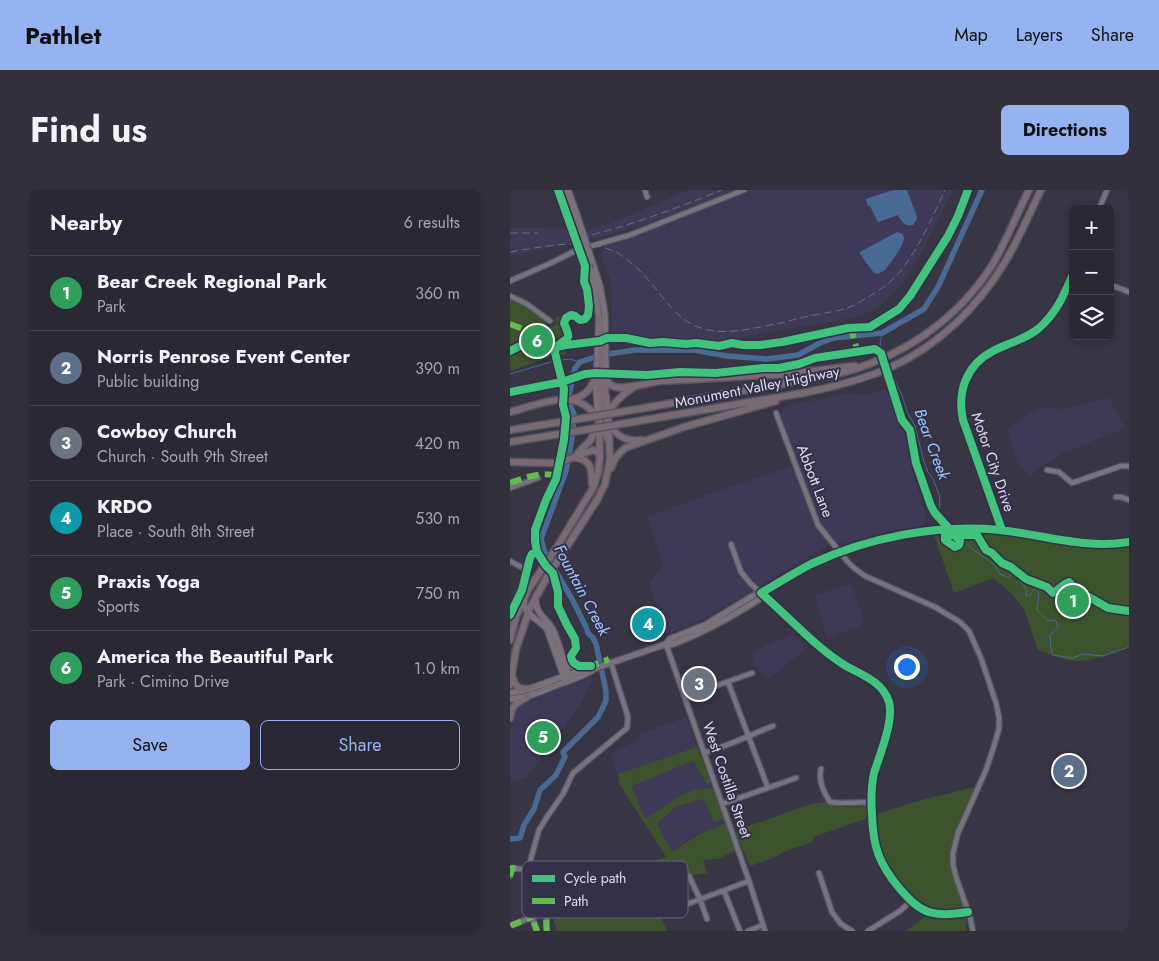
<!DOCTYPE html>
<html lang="en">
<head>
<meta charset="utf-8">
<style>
  :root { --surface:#2a2833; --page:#32303b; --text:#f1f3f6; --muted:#a5a6ac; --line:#46444e; --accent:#95b2f1 }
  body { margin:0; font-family:Jost,sans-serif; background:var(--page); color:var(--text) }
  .controls { position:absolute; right:15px; top:15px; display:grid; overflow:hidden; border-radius:8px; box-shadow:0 2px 8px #0003 }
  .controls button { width:45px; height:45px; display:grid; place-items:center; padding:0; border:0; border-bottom:1px solid var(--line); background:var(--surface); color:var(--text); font:25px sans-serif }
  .you { position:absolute; left:396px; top:476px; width:18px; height:18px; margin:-12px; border:4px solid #fff; border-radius:50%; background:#1a73e8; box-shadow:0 0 0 8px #1a73e833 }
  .badge { display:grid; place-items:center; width:32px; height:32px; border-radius:50%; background:var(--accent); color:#fff; font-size:16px; font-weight:700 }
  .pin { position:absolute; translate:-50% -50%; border:2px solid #fff; box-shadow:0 1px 5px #0006 }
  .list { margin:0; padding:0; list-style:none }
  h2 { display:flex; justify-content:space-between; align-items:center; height:65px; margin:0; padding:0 20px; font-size:21px }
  h2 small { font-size:16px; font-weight:400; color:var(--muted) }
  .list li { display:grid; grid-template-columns:32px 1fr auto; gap:15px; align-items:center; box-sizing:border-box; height:75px; padding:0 20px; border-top:1px solid var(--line) }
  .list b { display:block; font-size:19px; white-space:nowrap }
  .list p { margin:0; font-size:16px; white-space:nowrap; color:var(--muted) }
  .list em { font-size:16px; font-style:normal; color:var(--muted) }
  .actions { display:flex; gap:10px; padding:15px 20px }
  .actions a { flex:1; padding:11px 0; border:1px solid var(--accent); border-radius:8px; text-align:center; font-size:18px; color:var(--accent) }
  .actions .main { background:var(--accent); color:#111 }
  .icon { flex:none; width:28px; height:28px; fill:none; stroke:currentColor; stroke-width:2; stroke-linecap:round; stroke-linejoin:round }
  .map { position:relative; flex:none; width:619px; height:741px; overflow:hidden; border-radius:8px }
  header { display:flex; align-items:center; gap:30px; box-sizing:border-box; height:70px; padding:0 25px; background:var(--accent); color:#111 }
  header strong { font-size:24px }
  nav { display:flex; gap:28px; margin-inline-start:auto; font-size:18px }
  .intro { display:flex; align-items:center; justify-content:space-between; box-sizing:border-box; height:120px; padding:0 30px }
  h1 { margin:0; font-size:35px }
  .button { padding:12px 22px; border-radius:8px; background:var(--accent); color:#111; font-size:18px; font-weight:700 }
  main { display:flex; gap:30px; padding:0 30px }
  aside { flex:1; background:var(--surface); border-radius:8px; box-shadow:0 2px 8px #0003 }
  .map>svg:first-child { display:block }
</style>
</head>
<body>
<header>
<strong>Pathlet</strong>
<nav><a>Map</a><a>Layers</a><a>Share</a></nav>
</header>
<div class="intro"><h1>Find us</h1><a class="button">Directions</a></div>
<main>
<aside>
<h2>Nearby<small>6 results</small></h2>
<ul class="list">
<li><span class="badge" style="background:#2e9e5b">1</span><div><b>Bear Creek Regional Park</b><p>Park</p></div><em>360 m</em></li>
<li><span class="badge" style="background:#5c6f8a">2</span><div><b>Norris Penrose Event Center</b><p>Public building</p></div><em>390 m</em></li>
<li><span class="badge" style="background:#6b7280">3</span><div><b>Cowboy Church</b><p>Church · South 9th Street</p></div><em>420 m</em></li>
<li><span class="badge" style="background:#0f9aa8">4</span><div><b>KRDO</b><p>Place · South 8th Street</p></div><em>530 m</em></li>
<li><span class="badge" style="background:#2e9e5b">5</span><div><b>Praxis Yoga</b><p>Sports</p></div><em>750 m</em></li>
<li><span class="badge" style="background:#2e9e5b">6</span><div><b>America the Beautiful Park</b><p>Park · Cimino Drive</p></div><em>1.0 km</em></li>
</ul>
<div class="actions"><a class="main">Save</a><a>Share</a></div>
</aside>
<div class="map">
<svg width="619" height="741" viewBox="0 0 619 741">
  <rect width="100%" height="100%" fill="#383644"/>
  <!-- built -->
  <path fill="#3d3957" d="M179,0H222L207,7L139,33L87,48L0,66V38H40L60,40L79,39L101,33Z
    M238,0H444L411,64L393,93L368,118L350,126L322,132L205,151L102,146L101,92L91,65L95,56L159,34L163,31L198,18Z
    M374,200L379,201L383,205L394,241L399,242L404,261L407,277L402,279L416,327L414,334L410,336L381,341L345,350L334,354L326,351L217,416L186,432L156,444L139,394L153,373L137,327L196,305L289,274L269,225L274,217L280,215L335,204L357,205Z
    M599,208L615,238L553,263L519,286L507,272L497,240L522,222L533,217L549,219L558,218Z
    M338,394L342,396L352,424L353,432L351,435L318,448L314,440V435L304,406Z
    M283,444L292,452L294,460L260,488L251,484L249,478L243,476L242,463L252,457Z
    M85,486L70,515L16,588L0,592V540L5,521L10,514L15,511Z
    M177,527L187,557L108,584L101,566L106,560L126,551L131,543Z
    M183,570L195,591L203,598L187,600L173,604L136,630L133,625L122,596Z
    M194,609L204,633L214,628L216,634L183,646L162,662L147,634L167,616L174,613Z"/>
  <!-- green -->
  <path fill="#3d532e" d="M0,109C7,113 30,123 34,129C35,132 36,135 38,137L44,136L47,132L45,127L53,126L56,164L40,167L0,181Z
    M440,341L483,342L549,354L572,357H595L619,355V456C603,462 587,470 570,471C556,472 541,465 528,460L514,419L501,403L483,388L444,403L423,342Z
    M187,557L201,592L198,594L195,591L183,571L122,596L133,625L136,629L173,604L184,600L203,598L214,628L204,633L194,609L167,616L147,634L162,662L189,644L216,634L225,661L208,669L193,670L197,683L179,686L158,703L146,715L157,741H47L38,709L156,667L109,593L108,584Z
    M469,596L444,657V680L456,715V741H396L416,726L417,721L401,711L370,669L363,642L366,624L419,608Z
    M315,612H320L331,617L358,616V628L303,647L304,651L274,662L263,668L240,676L225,641L298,615Z"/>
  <!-- water -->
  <path fill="#496a95" d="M384,0H397L407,27L406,31L403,35C395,37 391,31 388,25L368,32L360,16H358L356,10L358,8Z
    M387,42C391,43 394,44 394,49C394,55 379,75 375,80C372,82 371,82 368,84L364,83L350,64V62Z"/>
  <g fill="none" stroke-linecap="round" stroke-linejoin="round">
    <!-- stream -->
    <path stroke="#496a95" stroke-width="1" d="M372,143L370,154L373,162
      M0,184L44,171L60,169L70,172
      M382,184L392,205L397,222L405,236L414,272L418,282L423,289L430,307L429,320L437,332
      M452,348L461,358L485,375L490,384L499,388L503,382L516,399V406L520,405L524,399L529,404L527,420L537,430L546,431L548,437L540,445L541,459L543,465L563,468L573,464L593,466L619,457"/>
    <!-- river -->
    <path stroke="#496a95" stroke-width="5.5" d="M0,649L10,648L14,635L24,619L30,600L46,585L55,567L53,562L88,527L96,511V501L86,454L83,448L78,443L76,437L62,409L35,363L31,349L56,281L62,249L64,224L59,213V205L65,178L70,172L92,165L125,160H184L217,166L257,169L288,165L310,153L324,148L372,143L414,119L428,97L472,0"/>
    <defs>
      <path id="minor" d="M135,0L137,7
        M589,19L597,0
        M0,91L41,73L67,60L120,45L234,0
        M601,95L619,102
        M0,106L17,114L40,131
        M266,223L308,335L337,371L344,378L355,386L425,417L450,432L459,441L471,468L486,513L489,527V539L483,559L476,580L448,643L443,663V675L446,687L460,727L463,741
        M537,280L549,282L562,293L611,276H619
        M0,298L28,288
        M606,307H611L619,310
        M492,340L453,230C447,202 456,175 483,161C498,153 514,150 528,139C546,124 554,105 563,84
        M221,354L231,382L240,393L312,458L326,469L365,492L375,503L379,513L380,529L364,583C361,597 361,611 362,625C363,657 369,674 390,699C398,708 405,716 416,721C429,726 444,724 458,722
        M0,371L11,377
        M156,454L239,691L255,741
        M218,492L258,598
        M175,507L242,483
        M194,563C218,556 240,545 263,536
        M311,579C308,590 314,603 320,612L331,613L361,612
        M212,614L286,588
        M21,681C26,691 33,701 36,712C39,721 35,731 37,741
        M309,683L322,722L331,734L342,741
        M0,686L2,678L20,680
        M179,686L190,709L197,729
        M214,701L230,741
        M148,725L239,691
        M0,736L22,727
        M27,741L17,714V701L21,668L29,640L37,627L53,604L63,583L117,538L118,527L101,473
        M238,741L253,735
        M358,741L390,721L401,711"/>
      <path id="major" d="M53,0L63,27
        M58,0L67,25
        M82,71L90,96L95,125L96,190
        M80,79L85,99L89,128L86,197L88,228
        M96,204L98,224
        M26,406C24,424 36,427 43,440C49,453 54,472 58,485V491
        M14,410C13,425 29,429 37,439L54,487L58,491
        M156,454L158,455L163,454C193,443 221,427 248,410L251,406V403
        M54,468L60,476L74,478
        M0,503C29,500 55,481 84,479
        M0,509C20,508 35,499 53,493C64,489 76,485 86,478L156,454L160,449L195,435L246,404C257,402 266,394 275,388C284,383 293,378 302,374C341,355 384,345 427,340C448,338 470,338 491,340C534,345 575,359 619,352"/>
      <path id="highway" d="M89,128C90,134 92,140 92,147C93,177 83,206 99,234C107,247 117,252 132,250
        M96,187C97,191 99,195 103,196C112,201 140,192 151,191L278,184L345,176
        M63,209C75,206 81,199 86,187
        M94,211L96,192
        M0,222C46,209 78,193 98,250
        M111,222L323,185C388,170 448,131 484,72C497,49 507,24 519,0
        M97,226C103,213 112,204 124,197
        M111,234L293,203C323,197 353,190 381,177C428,156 469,116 495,72C509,49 519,24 531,0
        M0,240L50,232
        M0,252L49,244
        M68,263L80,251L88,235
        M64,267C81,270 82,278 82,294
        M0,272L43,273L51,272L83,260L86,261L90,266
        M101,278L106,267L115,258L174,237L266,211
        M0,450L6,427L18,400L47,357L83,298L88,283L90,266L89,229
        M3,488C5,499 11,499 21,499
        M0,495L6,459L20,418L36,389L87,310L95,294L100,269L98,224
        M0,528C2,515 6,513 17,507"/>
    </defs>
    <!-- minor casing -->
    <use href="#minor" stroke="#565461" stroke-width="7"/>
    <!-- major casing -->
    <use href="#major" stroke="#565461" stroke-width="8"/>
    <!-- highway casing -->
    <use href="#highway" stroke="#565461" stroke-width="9"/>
    <!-- minor -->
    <use href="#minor" stroke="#75747f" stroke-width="4.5"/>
    <!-- major -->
    <use href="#major" stroke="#7b717a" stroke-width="5.5"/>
    <!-- highway -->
    <use href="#highway" stroke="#796a73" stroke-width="6"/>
    <!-- rail -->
    <path stroke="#6f6d78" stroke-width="1" stroke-dasharray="8 4" stroke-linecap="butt" d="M0,43H28
      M59,50C112,39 162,20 212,0
      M0,62C31,57 71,48 101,60C118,67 135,85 146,99C158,114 169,130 188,137C214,147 243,138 270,133C283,130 297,126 310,124C320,122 330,121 340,117C347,114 353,110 360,106C367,101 375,97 381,91C404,70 422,28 435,0"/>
    <defs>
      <path id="major-bridge" d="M67,25L82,71
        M63,27L80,79"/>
      <path id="highway-bridge" d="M50,232L111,222
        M49,244L111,234"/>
    </defs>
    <!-- major-bridge casing -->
    <use href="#major-bridge" stroke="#565461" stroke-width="8" stroke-linecap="butt"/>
    <!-- highway-bridge casing -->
    <use href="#highway-bridge" stroke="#565461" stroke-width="9" stroke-linecap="butt"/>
    <!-- major-bridge -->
    <use href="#major-bridge" stroke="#7b717a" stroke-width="5.5"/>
    <!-- highway-bridge -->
    <use href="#highway-bridge" stroke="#796a73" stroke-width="6"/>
    <!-- quiet -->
    <path stroke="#5fbe4e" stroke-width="6" stroke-dasharray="12 6" stroke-linecap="butt" d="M0,134L24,143L44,156
      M338,138L342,142L347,160
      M0,293C15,288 30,281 47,286
      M77,476H81L99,469
      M20,680C25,691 34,702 36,713C38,723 35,731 37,741
      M20,680L17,701V714L27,741
      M0,686L2,678L20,680
      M0,736L22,727"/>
    <defs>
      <path id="cycleway" d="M47,156C60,145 61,151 54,133L56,128L61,125L65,126L70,130L75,129L78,125L79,116L77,99L74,92L75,76L48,0
        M0,161L14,154L42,158L56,155L90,151L97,148H116L140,153L153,152L176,154L186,153L209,156L222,153L233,155H250L272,152L338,138L360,137L389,119L400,106L438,46L448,26L458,0
        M0,202L52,192L75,184L86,183L137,185L170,182L206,183L253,178H269L289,174L305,168L365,159L371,163L392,230L400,240L406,273L421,316L425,323L450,351L449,355L445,357L435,350V345H467L476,360L482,363L492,373L501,377L516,389L537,397L543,403C549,400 552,394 559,392L563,396L569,407L573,408L579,407L598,418L619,421
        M492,340L453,230C447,202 456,175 483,161C498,153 514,150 528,139C546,124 554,105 563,84
        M27,362L36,376L43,383L48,402V416L57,435L65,449L66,458L61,466L62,470L64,473L69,476H81
        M0,425L12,400L20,368L22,364L27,362L25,351V340L36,310L46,289L54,250L56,227L53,215L54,199L45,163V157
        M458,722C444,724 429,726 416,721C405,716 398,708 390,699C369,674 363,657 362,625C361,611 361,597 364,583C370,564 384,531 379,512C373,492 352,485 336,476C305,457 279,427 251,403C268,393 284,383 301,374C359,347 427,334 490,340C534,345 574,359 619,352"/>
    </defs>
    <!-- cycleway casing -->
    <use href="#cycleway" stroke="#34304a" stroke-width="11"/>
    <!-- cycleway -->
    <use href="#cycleway" stroke="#40c37c" stroke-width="8"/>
  </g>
  <g text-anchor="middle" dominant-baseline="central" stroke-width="4" stroke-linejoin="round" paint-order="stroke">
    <!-- street labels -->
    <g font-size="15" fill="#dedced" stroke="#34304a">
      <text transform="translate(247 197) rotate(-11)">Monument Valley Highway</text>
      <text transform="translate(483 272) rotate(71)">Motor City Drive</text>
      <text transform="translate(305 291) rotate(69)">Abbott Lane</text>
      <text transform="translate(217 590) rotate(71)">West Costilla Street</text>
    </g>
    <!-- water labels -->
    <g font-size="16" font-style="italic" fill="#9cc7fe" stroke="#34304a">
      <text transform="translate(422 254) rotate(70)">Bear Creek</text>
      <text transform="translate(72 400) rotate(62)">Fountain Creek</text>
    </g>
  </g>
  <!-- legend -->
  <rect x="12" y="671" width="166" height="57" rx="8" fill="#34304a" stroke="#67647b" stroke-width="1"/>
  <rect x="22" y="685" width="23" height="7" fill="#40c37c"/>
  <rect x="22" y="708" width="23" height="6" fill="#5fbe4e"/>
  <g font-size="14" fill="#dedced">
    <text x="54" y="693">Cycle path</text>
    <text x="54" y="716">Path</text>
  </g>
</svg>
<div class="controls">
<button>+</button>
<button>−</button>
<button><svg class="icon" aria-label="layers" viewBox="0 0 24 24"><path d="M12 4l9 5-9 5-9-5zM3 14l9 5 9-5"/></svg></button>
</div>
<div class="you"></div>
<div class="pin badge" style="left:563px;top:411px;background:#2e9e5b">1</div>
<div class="pin badge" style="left:559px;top:581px;background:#5c6f8a">2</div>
<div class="pin badge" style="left:189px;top:494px;background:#6b7280">3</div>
<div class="pin badge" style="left:138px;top:434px;background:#0f9aa8">4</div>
<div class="pin badge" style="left:33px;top:547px;background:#2e9e5b">5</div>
<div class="pin badge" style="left:27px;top:151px;background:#2e9e5b">6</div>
</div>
</main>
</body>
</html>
